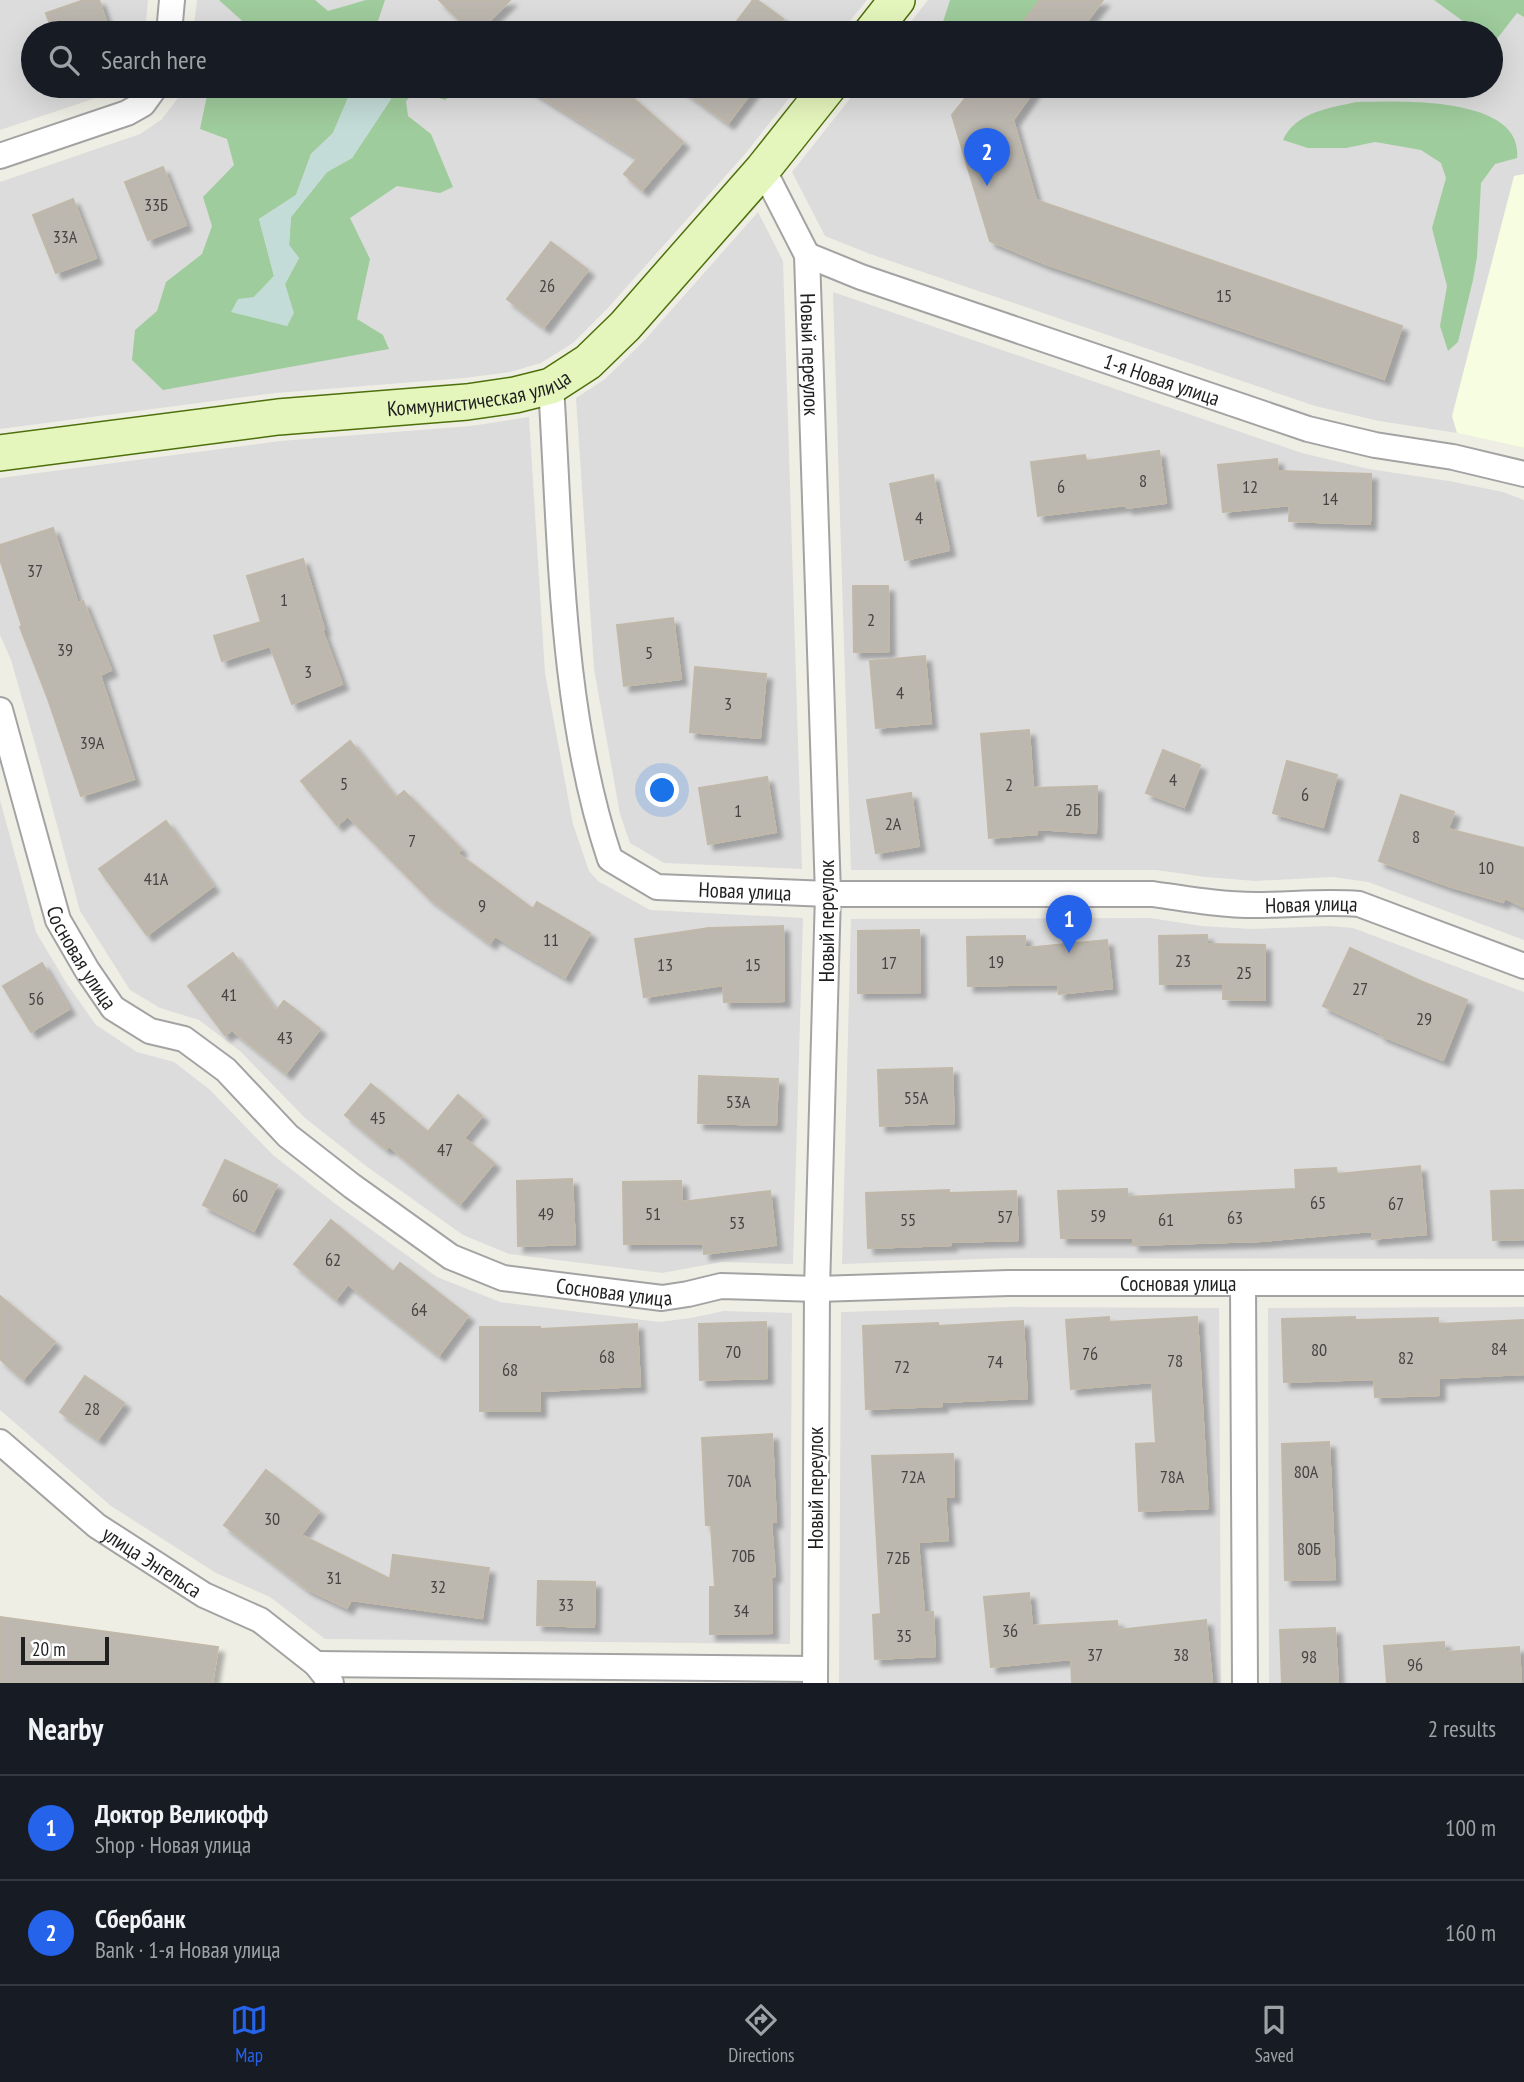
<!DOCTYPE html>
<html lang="en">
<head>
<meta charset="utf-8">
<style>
  :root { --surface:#171b24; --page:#242831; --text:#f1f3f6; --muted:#9ea1a6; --line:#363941; --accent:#2563eb }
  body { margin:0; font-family:"PT Sans Narrow",sans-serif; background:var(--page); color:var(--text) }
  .scale { position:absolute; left:21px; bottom:18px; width:88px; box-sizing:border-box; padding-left:7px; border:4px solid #1f1f1f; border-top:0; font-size:19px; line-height:24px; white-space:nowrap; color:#1f1f1f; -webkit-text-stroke:5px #fff; paint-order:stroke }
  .you { position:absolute; left:663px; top:791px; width:24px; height:24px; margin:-18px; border:5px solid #fff; border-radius:50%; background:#1a73e8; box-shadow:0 0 0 10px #1a73e833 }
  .badge { display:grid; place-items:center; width:46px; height:46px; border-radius:50%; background:var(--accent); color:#fff; font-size:23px; font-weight:700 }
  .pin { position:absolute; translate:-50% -58px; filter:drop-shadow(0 2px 4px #0008) }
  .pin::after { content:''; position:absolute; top:37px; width:24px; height:21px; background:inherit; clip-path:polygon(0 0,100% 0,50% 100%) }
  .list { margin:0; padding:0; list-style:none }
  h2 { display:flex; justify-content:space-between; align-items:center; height:91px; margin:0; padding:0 28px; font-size:30px }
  h2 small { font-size:23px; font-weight:400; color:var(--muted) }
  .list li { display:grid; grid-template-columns:46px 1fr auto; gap:21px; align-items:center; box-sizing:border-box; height:105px; padding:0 28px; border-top:2px solid var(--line) }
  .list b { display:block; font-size:26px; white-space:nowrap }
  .list p { margin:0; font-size:23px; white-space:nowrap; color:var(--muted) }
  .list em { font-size:23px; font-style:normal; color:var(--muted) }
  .icon { flex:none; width:38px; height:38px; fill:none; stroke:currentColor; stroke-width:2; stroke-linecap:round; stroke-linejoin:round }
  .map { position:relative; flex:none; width:1524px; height:1683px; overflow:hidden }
  .search { position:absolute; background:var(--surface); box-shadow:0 7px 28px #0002; left:21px; right:21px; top:21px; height:77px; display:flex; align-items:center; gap:18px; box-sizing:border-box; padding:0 24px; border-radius:38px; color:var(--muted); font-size:26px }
  .sheet { height:301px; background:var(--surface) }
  nav { display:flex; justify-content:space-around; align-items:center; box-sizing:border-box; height:98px; border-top:2px solid var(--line); background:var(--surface); font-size:19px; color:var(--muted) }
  nav a { display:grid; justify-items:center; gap:4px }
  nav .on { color:var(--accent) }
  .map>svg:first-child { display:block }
</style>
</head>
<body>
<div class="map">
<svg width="1524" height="1683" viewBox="0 0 1524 1683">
  <defs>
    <filter id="shadow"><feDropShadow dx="6" dy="6" stdDeviation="2" flood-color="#0004"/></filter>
  </defs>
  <rect width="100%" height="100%" fill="#efeee5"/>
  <!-- residential -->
  <path fill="#dddcdc" d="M0,0H148L145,33H33V86H125L117,91L0,130Z
    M197,0H867L840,33H193Z
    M928,0H1524V448L1457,433L1379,421L1315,406L870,254L825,236L792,172L860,86H1491V33H902Z
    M182,86H799L745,154L607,309L573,343L541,363L510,372L465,378L276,393L0,429V182L140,134L162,119L177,99Z
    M758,212L783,261L802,869L664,863L630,843L620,814L594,669L576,398L605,379L643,342Z
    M833,292L1302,453L1369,469L1449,481L1503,492L1524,500V940L1368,882L1332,877L1255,881L1206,877L1156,870H851Z
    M529,417L545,673L573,824L589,871L598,881L650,910L803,918L793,1264L722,1262L662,1273L509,1254L463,1235L366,1166L305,1118L240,1051L199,1020L160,1008L130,990L80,911L39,758L11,660L0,635V478L280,441L471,426Z
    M0,800L36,932L67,984L96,1025L137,1052L174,1062L209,1089L273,1155L337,1205L437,1277L500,1302L659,1322L691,1318L724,1311L792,1313L790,1644L325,1639L270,1597L216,1573L111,1506L0,1410Z
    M1150,918L1202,926L1252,929L1329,926L1353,928L1524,992V1259L1009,1258L842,1264L851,919Z
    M1009,1307L1219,1308L1221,1683H839L841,1312Z
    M1524,1307V1683H1269L1268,1308Z"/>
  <!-- education -->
  <path fill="#f6fde0" d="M1524,174V448L1457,433L1452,416L1514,176Z"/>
  <!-- forest -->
  <path fill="#9fcc9c" d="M219,0H315L328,11L366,0H385L374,33H250V28Z
    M950,0H1040L1015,33H944L941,28Z
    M1434,0H1524V17L1517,13L1493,44L1491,42V33H1479Z
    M209,86H353L333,133L311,154L296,195L259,219L274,276L254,297L232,311L287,326L293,313L285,284L299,258L289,245L291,217L327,172L352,158L391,99L385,86H444L457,91L445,100L416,91L406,101L408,116L431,134L453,187L440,193L397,186L350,218L370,259L357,319L383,335L389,349L163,390L132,360L135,330L157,311L166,282L202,254L212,226L203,197L234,165L227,139L200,129Z
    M1357,102C1387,102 1524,93 1517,158L1495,164L1481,183L1477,257L1473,280L1458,342L1448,351L1440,326L1447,286L1432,228L1446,178L1441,163L1421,150L1375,142L1346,148H1308L1283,140C1296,112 1329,108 1357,102Z"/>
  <!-- wetland -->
  <path fill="#c3dcd7" d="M353,86H385L391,99L352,158L327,172L291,217L289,245L299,258L285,284L294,313L287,326L231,312L238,299L254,297L274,276L259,219L296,195L311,154L333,133Z"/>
  <!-- building -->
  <path fill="#bcb7af" stroke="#c0b8a8" stroke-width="2" filter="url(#shadow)" d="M84,0H99L110,33H53L46,13Z
    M439,0H510L477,33H472Z
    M753,0H757L783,19L772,33H728Z
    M1040,0H1103L1078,33H1015Z
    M525,86H619L683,142L642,190L624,174L638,158Z
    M678,86H756L728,123Z
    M975,86H1037L1013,120L1036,200L1402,326L1384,379L1046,264L990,241L952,115Z
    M163,167L186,225L148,240L125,182Z
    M73,199L96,258L56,273L33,215Z
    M551,242L588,270L544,327L507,299Z
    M1159,451L1166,503L1127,508L1126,505L1038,516L1031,462L1085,455L1086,461Z
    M1277,459L1278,471L1371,474L1370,524L1289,521L1290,505L1223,512L1218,465Z
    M933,475L949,550L905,560L890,484Z
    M53,528L78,604L83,601L111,670L100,675L134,779L81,796L48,699L20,627L22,626L0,559V545Z
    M303,559L324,629L322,630L342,684L292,704L270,646L222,661L214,636L261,622L247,576Z
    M853,586H888L889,651L854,652Z
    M673,618L681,679L624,686L617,625Z
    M925,656L931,723L876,728L870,661Z
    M695,667L766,674L760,738L690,732Z
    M1029,730L1033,788L1097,786L1096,833L1037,829V834L989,838L981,734Z
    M350,741L396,798L404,791L461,849L457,853L533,909L537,902L590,933L565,977L495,936L490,943L428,897L348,816L337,825L301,781Z
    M1163,750L1200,765L1184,807L1146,793Z
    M1287,761L1337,775L1323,827L1273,813Z
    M767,777L776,832L708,844L699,788Z
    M911,793L919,846L876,853L867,800Z
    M1401,795L1454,812L1448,829L1524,848V907L1505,898L1503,902L1449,886L1379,861Z
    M166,821L213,886L147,935L99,869Z
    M783,926L784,1001L724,1002L723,985L644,997L635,939L709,928Z
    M919,930L920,992L858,993V931Z
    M1207,935V944L1265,945V1000L1223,999V983L1160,984L1159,936Z
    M1025,936V948L1107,940L1112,988L1059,994L1058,984L968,986L967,937Z
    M1350,948L1418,980L1467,1000L1443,1060L1380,1035L1381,1033L1323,1006Z
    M233,953L276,1011L284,1001L320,1029L286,1073L232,1030L225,1035L188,986Z
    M42,963L69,1009L31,1032L3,986Z
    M952,1068L954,1123L880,1126L878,1070Z
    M699,1076L778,1079L776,1125L698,1123Z
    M371,1084L428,1132L458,1095L482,1116L464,1138L494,1163L460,1204L389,1146L386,1149L345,1115Z
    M225,1160L277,1185L254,1231L203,1205Z
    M1420,1166L1426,1234L1372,1239V1231L1261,1241L1133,1245V1238H1061L1058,1191L1127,1189V1197L1296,1189L1295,1170L1336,1168L1337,1174Z
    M572,1179L575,1244L518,1246L517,1181Z
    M681,1181L682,1202L770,1191L776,1245L704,1254L703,1243L624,1244L623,1182Z
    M949,1190V1193L1016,1191L1018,1240L951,1242V1245L868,1248L866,1193Z
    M1524,1190V1239L1493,1240L1491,1191Z
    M331,1220L393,1272L400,1263L468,1316L439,1355L348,1284L336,1299L294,1264Z
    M0,1296L55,1342L23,1379L0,1359Z
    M1109,1317V1322L1197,1317L1208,1508L1139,1511L1136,1444L1156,1443L1152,1382L1071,1389L1066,1320Z
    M1355,1317V1320L1438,1318V1324L1524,1320V1374L1439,1378V1395L1375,1397L1374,1379L1284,1382L1282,1319Z
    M1023,1321L1027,1398L942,1402V1406L866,1409L863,1326L938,1323V1326Z
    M766,1322L767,1378L700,1380L699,1324Z
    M637,1324L640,1386L540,1391V1411H480V1327H540V1329Z
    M85,1376L124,1403L98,1439L60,1412Z
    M772,1434L776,1522H771L775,1576L771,1577L772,1633L710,1634V1587H715L711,1525H706L702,1438Z
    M1329,1442L1335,1579L1285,1580L1282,1444Z
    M953,1454L954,1497H945L948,1540L918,1542L924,1612H933L935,1656L875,1659L873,1615L881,1614L872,1456Z
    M266,1470L319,1511L301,1535L390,1579L393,1555L489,1568L482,1618L351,1600L347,1608L307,1589L224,1525Z
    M538,1581L595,1582L594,1627L537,1625Z
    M1029,1593L1032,1626L1117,1621L1118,1630L1206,1620L1212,1683H1072L1071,1659L991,1667L984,1597Z
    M0,1617L218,1647L212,1683H0Z
    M1335,1628L1338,1683H1282L1280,1630Z
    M1444,1642L1445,1652L1519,1647L1521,1683H1387L1384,1646Z"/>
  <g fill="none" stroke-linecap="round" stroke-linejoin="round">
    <defs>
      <g id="street">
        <path d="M169,33L172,0"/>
        <path d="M0,156L127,113L143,104L156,86"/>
        <path id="s1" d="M763,169L807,255L828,894L817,1289L815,1683"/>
        <path id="s2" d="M807,255L861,277L1308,429L1375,445L1453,457L1524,474"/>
        <path id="s3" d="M551,386C561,542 560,710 610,859L657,887L828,894H1153C1187,899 1221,905 1256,905C1291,905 1324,901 1359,904L1524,966"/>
        <path id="s4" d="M0,710L58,920L87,970L113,1008L150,1031L184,1039L226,1070L288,1136L352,1186L451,1257L503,1278L662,1298L688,1294L721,1286L817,1289L1008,1283H1524"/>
        <path d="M1243,1284L1245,1683"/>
        <path id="s5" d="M0,1442L97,1526L204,1595L260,1620L316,1664L331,1683"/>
        <path d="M316,1664L814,1669"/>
      </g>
      <g id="secondary">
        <path d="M871,33L897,0"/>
        <path id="s6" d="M0,453L278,417L467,402L515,395L551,386L588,362L625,326L763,169L829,86"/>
      </g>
    </defs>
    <!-- street casing -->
    <use href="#street" stroke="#a3a3a3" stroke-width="28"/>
    <!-- secondary casing -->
    <use href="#secondary" stroke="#4d700b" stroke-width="38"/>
    <!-- street -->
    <use href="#street" stroke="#fff" stroke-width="24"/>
    <!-- secondary -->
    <use href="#secondary" stroke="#e5f6bc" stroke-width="35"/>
  </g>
  <g text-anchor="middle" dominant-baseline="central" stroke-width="5" stroke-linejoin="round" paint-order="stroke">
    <!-- number labels -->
    <g font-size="18" fill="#464543">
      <text x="156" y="204">33Б</text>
      <text x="65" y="236">33А</text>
      <text x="547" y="285">26</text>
      <text x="1224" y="295">15</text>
      <text x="1143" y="480">8</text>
      <text x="1061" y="486">6</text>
      <text x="1250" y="486">12</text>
      <text x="1330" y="498">14</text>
      <text x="919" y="517">4</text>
      <text x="35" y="570">37</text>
      <text x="284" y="599">1</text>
      <text x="871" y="619">2</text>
      <text x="65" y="649">39</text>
      <text x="649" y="652">5</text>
      <text x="308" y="671">3</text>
      <text x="900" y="692">4</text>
      <text x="728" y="703">3</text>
      <text x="92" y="742">39А</text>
      <text x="1173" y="779">4</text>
      <text x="344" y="783">5</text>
      <text x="1009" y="784">2</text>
      <text x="1305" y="794">6</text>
      <text x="1073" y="809">2Б</text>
      <text x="738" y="810">1</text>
      <text x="893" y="823">2А</text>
      <text x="1416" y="836">8</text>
      <text x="412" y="840">7</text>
      <text x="1486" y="867">10</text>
      <text x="156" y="878">41А</text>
      <text x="482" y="905">9</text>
      <text x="551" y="939">11</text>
      <text x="1183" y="960">23</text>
      <text x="996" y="961">19</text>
      <text x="889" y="962">17</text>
      <text x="665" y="964">13</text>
      <text x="753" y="964">15</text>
      <text x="1244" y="972">25</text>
      <text x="1360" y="988">27</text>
      <text x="229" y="994">41</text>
      <text x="36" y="998">56</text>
      <text x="1424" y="1018">29</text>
      <text x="285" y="1037">43</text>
      <text x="916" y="1097">55А</text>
      <text x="738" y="1101">53А</text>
      <text x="378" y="1117">45</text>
      <text x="445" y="1149">47</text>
      <text x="240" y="1195">60</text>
      <text x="1318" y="1202">65</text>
      <text x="1396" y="1203">67</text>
      <text x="546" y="1213">49</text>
      <text x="653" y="1213">51</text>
      <text x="1098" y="1215">59</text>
      <text x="1005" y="1216">57</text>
      <text x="1235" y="1217">63</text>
      <text x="908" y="1219">55</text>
      <text x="1166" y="1219">61</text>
      <text x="737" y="1222">53</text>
      <text x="333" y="1259">62</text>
      <text x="419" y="1309">64</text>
      <text x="1499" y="1348">84</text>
      <text x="1319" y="1349">80</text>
      <text x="733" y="1351">70</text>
      <text x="1090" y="1353">76</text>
      <text x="607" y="1356">68</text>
      <text x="1406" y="1357">82</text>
      <text x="1175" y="1360">78</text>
      <text x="995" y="1361">74</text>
      <text x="902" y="1366">72</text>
      <text x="510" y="1369">68</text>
      <text x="92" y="1408">28</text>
      <text x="1306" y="1471">80А</text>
      <text x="913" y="1476">72А</text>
      <text x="1172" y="1476">78А</text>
      <text x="739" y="1480">70А</text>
      <text x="272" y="1518">30</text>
      <text x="1309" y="1548">80Б</text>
      <text x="743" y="1555">70Б</text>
      <text x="898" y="1557">72Б</text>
      <text x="334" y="1577">31</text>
      <text x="438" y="1586">32</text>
      <text x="566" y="1604">33</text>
      <text x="741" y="1610">34</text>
      <text x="1010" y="1630">36</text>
      <text x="904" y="1635">35</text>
      <text x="1095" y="1654">37</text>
      <text x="1181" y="1654">38</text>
      <text x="1309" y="1656">98</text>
      <text x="1415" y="1664">96</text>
    </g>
    <!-- street labels -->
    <g font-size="21" fill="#1f1f1f" stroke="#fff">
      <text stroke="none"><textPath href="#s1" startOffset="196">Новый переулок</textPath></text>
      <text stroke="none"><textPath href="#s2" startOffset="376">1-я Новая улица</textPath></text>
      <text stroke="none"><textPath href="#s6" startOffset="483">Коммунистическая улица</textPath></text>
      <text stroke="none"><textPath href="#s3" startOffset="621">Новая улица</textPath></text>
      <text stroke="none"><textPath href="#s3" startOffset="1188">Новая улица</textPath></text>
      <text transform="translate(826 921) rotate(-90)">Новый переулок</text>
      <text stroke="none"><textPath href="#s4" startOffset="262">Сосновая улица</textPath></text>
      <text stroke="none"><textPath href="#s4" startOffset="1480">Сосновая улица</textPath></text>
      <text stroke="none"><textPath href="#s4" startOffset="914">Сосновая улица</textPath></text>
      <text transform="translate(815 1488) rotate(-90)">Новый переулок</text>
      <text stroke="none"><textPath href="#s5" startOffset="194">улица Энгельса</textPath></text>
    </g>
  </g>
</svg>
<div class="scale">20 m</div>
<div class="you"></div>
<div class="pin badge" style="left:1069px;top:953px">1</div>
<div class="pin badge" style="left:987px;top:186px">2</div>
<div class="search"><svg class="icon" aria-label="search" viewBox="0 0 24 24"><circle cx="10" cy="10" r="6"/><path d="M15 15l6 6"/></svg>Search here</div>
</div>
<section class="sheet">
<h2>Nearby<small>2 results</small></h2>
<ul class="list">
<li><span class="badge">1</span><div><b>Доктор Великофф</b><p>Shop · Новая улица</p></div><em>100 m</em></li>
<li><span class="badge">2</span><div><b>Сбербанк</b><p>Bank · 1-я Новая улица</p></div><em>160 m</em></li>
</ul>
</section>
<nav>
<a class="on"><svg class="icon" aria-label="map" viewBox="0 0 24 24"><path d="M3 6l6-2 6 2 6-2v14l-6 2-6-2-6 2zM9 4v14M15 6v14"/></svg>Map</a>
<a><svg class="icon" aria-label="directions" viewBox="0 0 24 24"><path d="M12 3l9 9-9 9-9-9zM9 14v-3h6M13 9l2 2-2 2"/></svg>Directions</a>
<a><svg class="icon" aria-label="saved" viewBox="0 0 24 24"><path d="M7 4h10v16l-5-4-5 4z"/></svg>Saved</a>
</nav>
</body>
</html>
